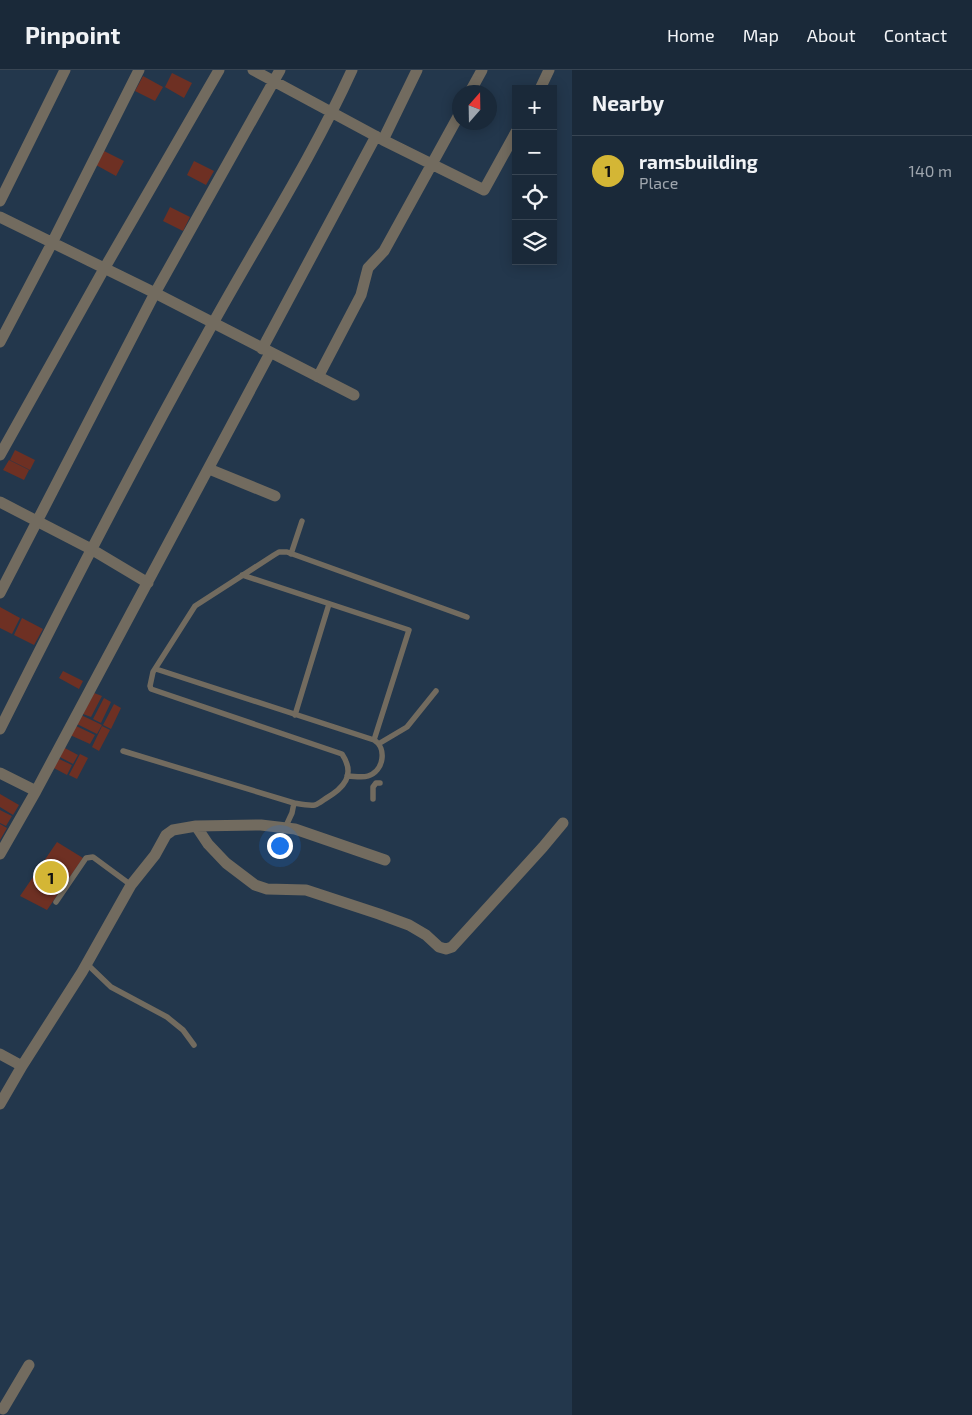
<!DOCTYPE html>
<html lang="en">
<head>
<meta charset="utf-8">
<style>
  :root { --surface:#1a2939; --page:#273544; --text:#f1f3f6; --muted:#9fa6ae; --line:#384553; --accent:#d4b635 }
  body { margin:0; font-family:"Exo 2",sans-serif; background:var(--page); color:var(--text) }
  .controls { position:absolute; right:15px; top:15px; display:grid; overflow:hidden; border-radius:0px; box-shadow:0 2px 12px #0003 }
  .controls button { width:45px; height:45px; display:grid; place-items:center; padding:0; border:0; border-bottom:1px solid var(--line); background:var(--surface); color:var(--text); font:25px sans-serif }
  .compass { position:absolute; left:452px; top:15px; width:45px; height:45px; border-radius:50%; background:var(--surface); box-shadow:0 2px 12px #0003; rotate:20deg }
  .you { position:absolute; left:279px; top:775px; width:18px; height:18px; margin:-12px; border:4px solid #fff; border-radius:50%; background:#1a73e8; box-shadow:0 0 0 8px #1a73e833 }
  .badge { display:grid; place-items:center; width:32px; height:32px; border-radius:50%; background:var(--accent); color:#111; font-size:16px; font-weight:700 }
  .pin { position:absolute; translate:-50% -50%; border:2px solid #fff; box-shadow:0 1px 5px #0006 }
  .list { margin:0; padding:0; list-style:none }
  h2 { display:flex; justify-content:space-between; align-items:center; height:65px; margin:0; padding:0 20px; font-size:21px }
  h2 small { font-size:16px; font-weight:400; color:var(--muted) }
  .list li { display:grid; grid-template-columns:32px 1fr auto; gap:15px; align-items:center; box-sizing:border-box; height:70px; padding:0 20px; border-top:1px solid var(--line) }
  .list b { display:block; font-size:19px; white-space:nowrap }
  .list p { margin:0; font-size:16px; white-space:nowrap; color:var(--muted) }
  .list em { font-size:16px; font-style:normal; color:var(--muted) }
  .icon { flex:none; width:28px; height:28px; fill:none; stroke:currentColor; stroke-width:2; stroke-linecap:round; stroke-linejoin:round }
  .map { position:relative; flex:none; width:572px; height:1345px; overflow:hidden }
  header { display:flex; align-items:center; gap:30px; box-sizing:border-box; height:70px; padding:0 25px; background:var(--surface); border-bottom:1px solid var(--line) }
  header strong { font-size:24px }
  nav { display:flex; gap:28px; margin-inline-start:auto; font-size:18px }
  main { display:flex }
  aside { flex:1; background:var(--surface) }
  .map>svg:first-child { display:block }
</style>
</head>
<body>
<header>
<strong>Pinpoint</strong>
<nav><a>Home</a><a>Map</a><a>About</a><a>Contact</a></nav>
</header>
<main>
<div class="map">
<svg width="572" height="1345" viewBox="0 0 572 1345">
  <rect width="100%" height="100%" fill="#23374c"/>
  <!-- building -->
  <path fill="#6e3023" d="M172,3L192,13L184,28L165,17Z
    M143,6L163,17L155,31L135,21Z
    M104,81L124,91L116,106L96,95Z
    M194,91L214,101L206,115L187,105Z
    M170,137L190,147L183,161L163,151Z
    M15,380L35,390L30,400L10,390Z
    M9,390L29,400L24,410L3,400Z
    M0,537L20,548L12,564L0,558Z
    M22,548L43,559L34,575L14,565Z
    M63,601L83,611L79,619L59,608Z
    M94,623L102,626L91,647L83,644Z
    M104,628L111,632L101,653L93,649Z
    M114,634L121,638L111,659L103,655Z
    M81,645L102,655L97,664L77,654Z
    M74,655L95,665L90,674L70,665Z
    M102,656L110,660L99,681L92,677Z
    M63,677L78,685L73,694L58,686Z
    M80,684L88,688L77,709L69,705Z
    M57,688L72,695L67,705L52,697Z
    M0,724L19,735L13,745L0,737Z
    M0,740L12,746L6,756L0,753Z
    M0,754L7,758L0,770Z
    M57,772L83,788L47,840L20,826Z"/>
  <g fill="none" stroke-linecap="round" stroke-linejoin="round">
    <!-- service -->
    <path stroke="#726b5f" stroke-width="5.5" d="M291,484L302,451
      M242,505L409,560L374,670
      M156,599L374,670C387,678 384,701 368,706C362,708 354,706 347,706
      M295,645L329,534
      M380,673L407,657L436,621
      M123,681L294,733
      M373,729V717L376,713H380
      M285,758L292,743L294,733C300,734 309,736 315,735C318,734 322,731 325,729C344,718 356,705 342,684L151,619L150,616L153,602L195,536L274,485L279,482H287L467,547
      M56,832L86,788L93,787L131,815
      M87,894L111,917L167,947L183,960L194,975"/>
    <!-- minor -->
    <path stroke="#726b5f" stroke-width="11" d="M253,0L383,70L484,120L516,62
      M540,19L549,0
      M470,22L482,0
      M383,70L417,0
      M0,131L65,0
      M0,147L155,223L354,325
      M0,272L52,173L139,0
      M262,279L376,66
      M318,307L361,225L368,198L384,181L460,43
      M0,385L104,199L219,0
      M209,399L275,426
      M0,432L91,479L148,513
      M0,523L155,223L280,0
      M0,659C68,523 138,388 212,255C259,170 312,88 352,0
      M0,703L36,721L270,283
      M196,756L208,774L226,793L255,815L267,819L306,820L379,844L409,855L426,865L439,877L446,879L452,877L543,777L563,753
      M0,784L36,721
      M0,984L22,996
      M0,1034L22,996L82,902L131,815L155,785L166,765L173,760L196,756L261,755L295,759L385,790
      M3,1339L29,1295"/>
  </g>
</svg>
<div class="controls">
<button>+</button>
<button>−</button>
<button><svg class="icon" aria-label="locate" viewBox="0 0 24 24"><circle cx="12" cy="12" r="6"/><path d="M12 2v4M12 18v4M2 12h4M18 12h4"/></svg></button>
<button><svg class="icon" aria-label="layers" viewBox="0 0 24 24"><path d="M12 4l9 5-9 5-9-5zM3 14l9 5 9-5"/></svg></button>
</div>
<svg class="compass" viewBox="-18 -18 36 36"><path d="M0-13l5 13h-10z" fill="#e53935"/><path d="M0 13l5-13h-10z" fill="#9fa6ae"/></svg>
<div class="you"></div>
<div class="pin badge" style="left:51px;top:807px">1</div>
</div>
<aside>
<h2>Nearby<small></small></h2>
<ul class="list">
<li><span class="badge">1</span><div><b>ramsbuilding</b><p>Place</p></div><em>140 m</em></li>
</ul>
</aside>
</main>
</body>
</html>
